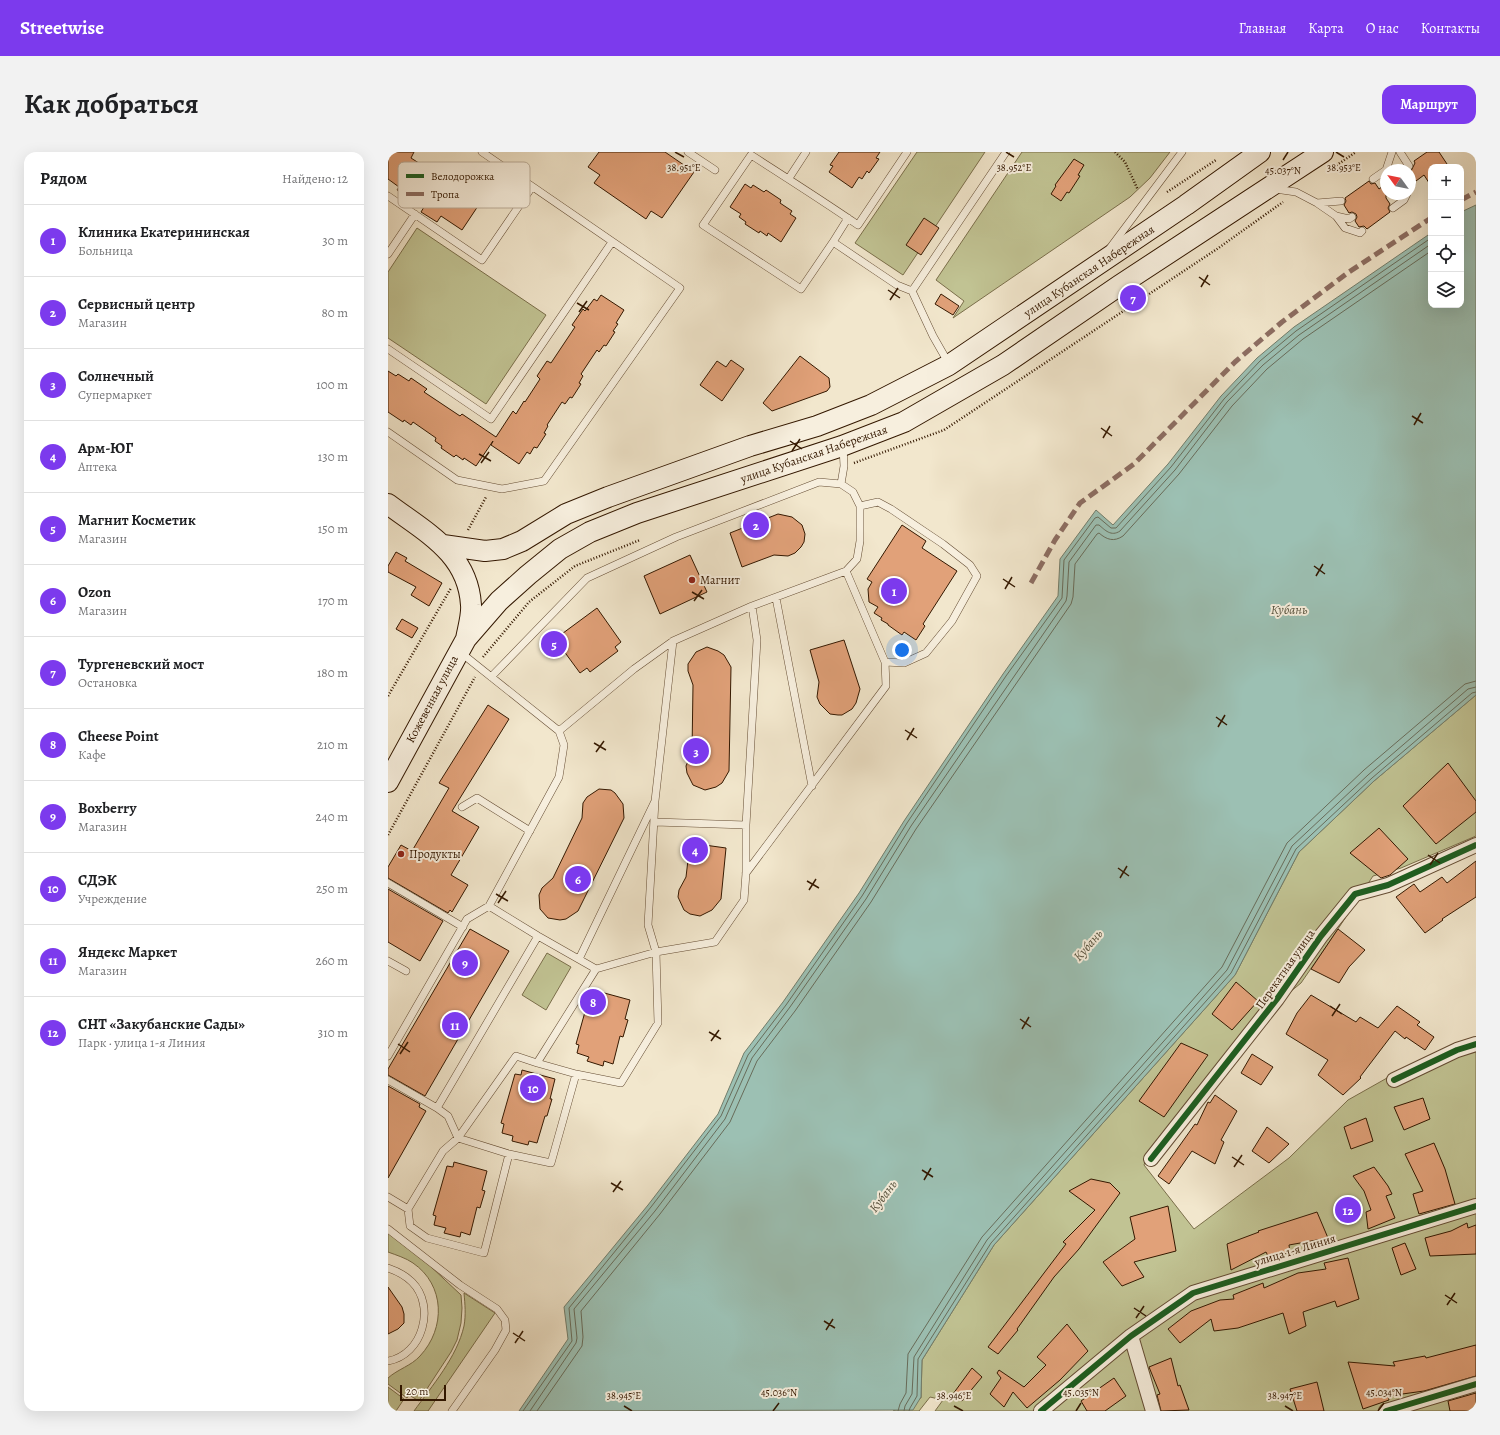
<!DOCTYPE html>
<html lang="ru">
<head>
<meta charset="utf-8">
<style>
  :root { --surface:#fff; --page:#f2f2f2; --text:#202124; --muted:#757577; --line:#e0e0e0; --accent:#7c3aed }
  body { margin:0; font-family:Alegreya,serif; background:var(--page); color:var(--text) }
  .controls { position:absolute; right:12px; top:12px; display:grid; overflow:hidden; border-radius:8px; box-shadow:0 4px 16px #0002 }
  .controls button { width:36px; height:36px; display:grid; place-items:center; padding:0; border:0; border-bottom:1px solid var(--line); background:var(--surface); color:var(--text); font:20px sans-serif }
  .compass { position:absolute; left:992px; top:12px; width:36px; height:36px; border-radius:50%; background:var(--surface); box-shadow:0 4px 16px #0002; rotate:303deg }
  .scale { position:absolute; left:12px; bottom:10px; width:46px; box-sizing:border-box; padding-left:4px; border:2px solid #341800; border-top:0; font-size:11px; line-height:14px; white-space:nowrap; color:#341800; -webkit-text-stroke:3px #f7efde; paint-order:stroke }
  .you { position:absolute; left:514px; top:498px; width:14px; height:14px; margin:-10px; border:3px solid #fff; border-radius:50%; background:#1a73e8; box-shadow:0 0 0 6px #1a73e833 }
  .badge { display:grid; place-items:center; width:26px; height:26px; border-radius:50%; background:var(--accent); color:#fff; font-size:13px; font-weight:700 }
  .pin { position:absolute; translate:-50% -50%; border:2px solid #fff; box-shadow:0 1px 4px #0006 }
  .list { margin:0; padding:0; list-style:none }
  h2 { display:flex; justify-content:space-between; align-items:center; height:52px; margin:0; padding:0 16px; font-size:17px }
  h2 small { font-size:13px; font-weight:400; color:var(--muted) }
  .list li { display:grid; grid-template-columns:26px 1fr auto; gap:12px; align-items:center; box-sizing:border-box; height:72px; padding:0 16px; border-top:1px solid var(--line) }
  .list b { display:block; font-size:15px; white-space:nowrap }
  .list p { margin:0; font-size:13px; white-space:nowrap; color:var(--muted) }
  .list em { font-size:13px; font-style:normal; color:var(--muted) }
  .icon { flex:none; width:22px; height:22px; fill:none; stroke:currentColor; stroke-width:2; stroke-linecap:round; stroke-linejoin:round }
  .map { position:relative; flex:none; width:1088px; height:1259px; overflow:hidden; border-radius:12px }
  header { display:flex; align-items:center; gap:24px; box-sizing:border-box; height:56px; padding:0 20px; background:var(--accent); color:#fff }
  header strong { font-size:19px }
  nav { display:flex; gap:22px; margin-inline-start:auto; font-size:14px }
  .intro { display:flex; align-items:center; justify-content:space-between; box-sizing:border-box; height:96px; padding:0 24px }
  h1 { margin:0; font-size:28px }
  .button { padding:10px 18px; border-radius:12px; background:var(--accent); color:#fff; font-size:14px; font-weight:700 }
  main { display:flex; gap:24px; padding:0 24px }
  aside { flex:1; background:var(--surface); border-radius:12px; box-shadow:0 4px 16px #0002 }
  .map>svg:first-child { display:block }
</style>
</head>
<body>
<header>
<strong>Streetwise</strong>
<nav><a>Главная</a><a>Карта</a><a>О нас</a><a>Контакты</a></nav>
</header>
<div class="intro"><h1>Как добраться</h1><a class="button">Маршрут</a></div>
<main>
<aside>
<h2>Рядом<small>Найдено: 12</small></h2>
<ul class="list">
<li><span class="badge">1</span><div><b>Клиника Екатерининская</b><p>Больница</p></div><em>30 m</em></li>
<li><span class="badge">2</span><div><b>Сервисный центр</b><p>Магазин</p></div><em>80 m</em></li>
<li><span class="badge">3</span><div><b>Солнечный</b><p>Супермаркет</p></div><em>100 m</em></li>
<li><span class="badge">4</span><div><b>Арм-ЮГ</b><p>Аптека</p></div><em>130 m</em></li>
<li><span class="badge">5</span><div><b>Магнит Косметик</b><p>Магазин</p></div><em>150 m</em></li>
<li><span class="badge">6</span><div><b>Ozon</b><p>Магазин</p></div><em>170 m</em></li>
<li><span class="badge">7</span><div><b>Тургеневский мост</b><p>Остановка</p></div><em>180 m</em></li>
<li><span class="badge">8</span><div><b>Cheese Point</b><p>Кафе</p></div><em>210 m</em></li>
<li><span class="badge">9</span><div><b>Boxberry</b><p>Магазин</p></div><em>240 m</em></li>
<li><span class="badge">10</span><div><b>СДЭК</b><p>Учреждение</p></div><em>250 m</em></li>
<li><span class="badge">11</span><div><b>Яндекс Маркет</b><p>Магазин</p></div><em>260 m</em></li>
<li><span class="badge">12</span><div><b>СНТ «Закубанские Сады»</b><p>Парк · улица 1-я Линия</p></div><em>310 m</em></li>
</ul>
</aside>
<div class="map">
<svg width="1088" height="1259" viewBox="0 0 1088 1259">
  <rect width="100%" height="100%" fill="#f2e7cd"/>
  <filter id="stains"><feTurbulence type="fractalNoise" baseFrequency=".005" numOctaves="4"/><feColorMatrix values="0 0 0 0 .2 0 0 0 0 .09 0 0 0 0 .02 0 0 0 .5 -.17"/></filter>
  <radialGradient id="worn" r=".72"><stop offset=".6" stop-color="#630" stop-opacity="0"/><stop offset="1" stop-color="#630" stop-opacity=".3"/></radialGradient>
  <!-- green -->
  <path fill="#c1c393" stroke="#7a6e4a" d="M529,0H597L515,123L467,91Z
    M634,0H782L762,26L742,45L565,166L576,149L548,128Z
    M29,76L158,163L98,252L0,186V120Z
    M1088,543V684L1013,716L985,724L942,789L913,831L879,859L759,1004L756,1013L806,1077L901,1006L960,948L999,926L1067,895L1088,888V1259H547L555,1248L542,1245L531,1259H505L533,1246L534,1208L606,1093L847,823L911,700L986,629Z
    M159,801L183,815L158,858L134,843Z
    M0,1081L39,1111L73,1143L74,1156L73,1171L69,1188L63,1200L31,1249L21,1243L19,1246L0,1232V1226C10,1217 23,1214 32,1204C58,1176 57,1133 25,1111C18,1106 8,1103 0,1100Z
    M76,1141L107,1161L40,1259H26C44,1234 69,1205 76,1174C78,1163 77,1152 76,1141Z
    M0,1235L16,1247L8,1259H0Z"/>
  <!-- water -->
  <path fill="#9cc0b3" stroke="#727d6b" d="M1088,53V543L986,629L911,700L847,823L606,1093L534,1208L533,1245L525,1258L131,1259L180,1187L176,1155L260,1053L330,962L356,901L395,850L471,741L516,669L615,522L670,444L672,407L708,358L725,373L780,312L833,244L869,206L906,175L1043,81V153H1073V60Z"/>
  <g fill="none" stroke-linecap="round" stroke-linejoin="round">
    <!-- shore -->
    <path stroke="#686c5a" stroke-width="1" d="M135,1259L184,1189L181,1156L263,1055L333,964L360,903L398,853L474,744L519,671L618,524L674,446L676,408L707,366L710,365L723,376H728L783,315L836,247L872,209L908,179L1043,86
      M142,1259L188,1191L189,1186L186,1157L267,1059L337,967L364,906L402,855L478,747L523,674L678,449L679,444L681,410L708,373H711C717,378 723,385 732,379L787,318L839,250L875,213L911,183L1043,92
      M149,1259L194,1194L195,1185L193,1159L272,1062L342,970L369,909L407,859L483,750L528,677L683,452L685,445L687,412L709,382L711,381C719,388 726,390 735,384L791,322L844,254L879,217L915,187L1043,99
      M510,1259L512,1252L518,1241L520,1202L594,1085L834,815L899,691L976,618L1077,532L1088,529
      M516,1259L517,1254L524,1242L526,1205L599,1088L839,818L904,694L980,623L1080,537L1088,535
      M521,1259L522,1256L529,1244L530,1207L603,1091L843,821L908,697L984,626L1084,541L1088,540"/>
  </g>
  <!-- building -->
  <path fill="#e1a179" stroke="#341800" d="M0,0H26L23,6L48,22L50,20L66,31L64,33L84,46L82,49L90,54L74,78L53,64L49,70L33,60L36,55L9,38L11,35L0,27Z
    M211,0H277L306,20L274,66L263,59L258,67L206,31L212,23L200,15Z
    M451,0H492L488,6L491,7L481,21L479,19L474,27L471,25L464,36L441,20L445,14L442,13Z
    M1039,0H1051L1061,15H1043V34L1036,23L1028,29L1025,26L1022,27V21L1027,11L1026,9Z
    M686,7L696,13L690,23L692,24L681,41L679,40L673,49L663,42L668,34L667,33Z
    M981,29L983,32L987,31L991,37L998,32V46L1002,52L1000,56L1002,60L979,77L976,74L971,75L967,69L969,65L968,62L964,60L961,61L956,53L958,49L957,46Z
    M357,32L363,36L365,33L376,40L378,38L393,48L392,51L404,59L402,62L408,66L393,90L380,81L379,84L372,79L371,81L357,72L358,70L351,65L353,62L342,55Z
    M536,66L551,76L533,103L518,93Z
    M553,142L571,154L565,163L547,152Z
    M213,143L236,158L228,171L230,172L225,179L227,180L218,194L216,193L211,200L209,198L193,222L195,224L191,231L193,232L184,246L182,245L177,252L174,250L159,273L160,274L156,281L158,282L149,296L146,295L142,302L139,300L131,312L103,293L105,289L88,314L76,306L75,308L68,303L66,305L53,296L54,294L47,289L48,286L25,270L23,273L16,268L15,270L0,260V219L8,224L10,222L21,229L23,226L39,237L36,240L72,264L74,262L108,285L125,259L128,262L136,249L137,250L152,227L149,224L159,209L163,211L187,175L184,173L195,157L197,159L206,147L209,149Z
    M412,204L441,226L442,235L439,239L384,259L375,251Z
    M343,208L356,217L334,249L312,233L329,209L338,215Z
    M390,362L404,365L414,373L417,382L416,390L413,395L407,401L400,404L386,403L354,415L342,381Z
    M514,373L538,389L534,396L569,419L535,472L537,474L528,488L516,480L514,483L500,473V472L493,468L494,466L486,461L490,455L481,450L480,437L484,430L479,427Z
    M8,400L19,406L17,409L54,431L41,454L23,443L28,435L0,420V414Z
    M302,403L319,440L272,462L256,424Z
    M209,456L233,490L227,495L230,499L202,520L199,516L192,521L167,487Z
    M14,467L30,476L24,486L8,477Z
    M456,488L472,537L468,551L464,557L454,563H450L442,562L432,552L429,545L431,530L422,498Z
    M319,495L330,499L336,503L343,515L341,619L334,631L328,635L317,638L305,633L299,621L298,614L304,600L305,533L300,519V512L308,500Z
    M100,553L121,567L64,659L91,675L63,723L80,733L64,760L62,758L60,761L0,726V715L13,693L24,699L61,636L51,631Z
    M1060,611L1088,649V660L1048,692L1015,654Z
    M211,637L223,638L227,641L235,652L236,666L190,759L178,767L172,768L160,766L152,757L151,743L154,736L165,726L194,666L195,651L199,645Z
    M991,676L1020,707L1002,723L993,726L962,701Z
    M302,691L338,696L333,747L324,758L312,764L302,762L296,758L290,745L291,738L298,725Z
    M1088,709V745L1054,767L1055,768L1037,781L1008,745L1026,732L1032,740L1054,725L1059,731Z
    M0,737L55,769L32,809L0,790Z
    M82,777L121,799L37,944L0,923V917Z
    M950,777L977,798L961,815L951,831L923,817Z
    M848,830L870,849L844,878L824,862Z
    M209,839L242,848L237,867L240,868L235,885L232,884L225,912L216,909L215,914L199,909L201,905L189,901L191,893L188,892L202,842L208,844Z
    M923,843L968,870L972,865L990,876L1009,854L1032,870L1029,873L1046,885L1037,898L1018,885L1017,887L1007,879L972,925L973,926L955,943L930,923L940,908L898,882L909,861Z
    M793,891L820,903L776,965L751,949Z
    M864,902L885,915L873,933L853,921Z
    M134,918L167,927L162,947H164L159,964H157L149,991L141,989L140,993L124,989L125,984L114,981L116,972L113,971L127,922L133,923Z
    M0,934L32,952L31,955L38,959L0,1026Z
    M827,943L849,959L833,988L836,990L827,1012L804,999L781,1032L770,1024L807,972L809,973L820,950L822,951Z
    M1035,946L1042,967L1016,978L1006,955Z
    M978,966L985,989L963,997L956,975Z
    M879,975L901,992L881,1011L864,999Z
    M1046,991L1057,1017L1067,1052L1031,1062L1025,1042L1035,1039L1017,1002Z
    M66,1010L99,1019L94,1038L97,1039L92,1056L89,1055L82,1083L73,1080L72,1085L56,1081L58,1076L46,1073L48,1064L45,1063L59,1014L65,1015Z
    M986,1015L1000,1034L1004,1042L998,1044L1007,1066L980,1077L978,1060L983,1058L976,1039L965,1024Z
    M703,1027L722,1031L732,1041L691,1097L666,1125L629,1177L630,1178L610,1202L600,1195L678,1092L675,1090L707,1058L681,1039Z
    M780,1054L788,1099L746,1110L756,1125L734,1134L715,1110L747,1087L742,1065Z
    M929,1060L940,1086L901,1093L902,1101L880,1104L878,1100L843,1118L839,1092L871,1080L870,1079Z
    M1079,1071L1080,1076L1088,1073V1102L1042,1104L1037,1086L1063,1079Z
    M1017,1091L1028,1117L1013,1123L1004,1096Z
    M960,1106L971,1147L949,1155L947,1149L915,1160L918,1174L901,1182L895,1161L850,1176L826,1179L823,1167L792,1191L780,1177L803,1159L832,1148L846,1147L845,1143L875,1131L876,1136L910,1121L938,1117L936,1111Z
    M0,1135L14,1155L16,1162V1171L10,1177L0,1182Z
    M679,1172L700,1199L672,1228L639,1256L625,1240L616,1255L602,1242L613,1226L609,1221L611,1218L636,1235L658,1213L649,1205Z
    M1088,1193V1224L1036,1239L1000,1244L1001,1248L975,1257L960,1210L1007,1214L1005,1210L1037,1204L1038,1206Z
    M783,1206L790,1234L792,1233L801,1258L773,1259L769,1243L772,1242L761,1215Z
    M584,1216L594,1225L574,1249L565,1242Z
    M726,1226L738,1244L717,1259H699L693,1249Z
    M929,1230L936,1259H909L902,1237Z
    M1088,1241V1259H1062L1060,1249Z"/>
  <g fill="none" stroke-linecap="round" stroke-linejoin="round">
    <defs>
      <path id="lane" d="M300,0L327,18
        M1012,0L1021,14L1018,18
        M401,26L418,0
        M985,27L998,18L1004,0
        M1022,36L1024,31
        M887,37L908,40L929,51L953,49
        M0,44L94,108L144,35
        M929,51L948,64L961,67L964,65
        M1005,56L1016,48L1019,42
        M948,64L957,76L972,81L974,79
        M460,66L445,90L413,137L315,73L363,3C399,26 435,49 470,73L519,0
        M445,90L509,133L524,139L618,0
        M722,96L794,0
        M0,102L27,62
        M524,139L545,184L561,212
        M0,197L103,267L224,90
        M0,280L69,328L114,337L156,329L292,136L94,0
        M472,354L490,350L503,357L555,392L582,413L589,424L564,469L538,501L516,511L497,510
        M388,446L424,634
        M72,500L171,579L246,517L285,489L364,454L458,419L469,407L472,389V354L465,340L453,332L456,314L455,295
        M103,525L199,426L288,385L431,330L453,332
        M171,579L176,593L171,625L101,754L150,784L208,817L268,800L327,790L356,748L358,721V673L369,488L364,454
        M74,655L89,646L142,679
        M267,670L358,673
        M358,721L498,534L497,510L458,419
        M0,731L75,775
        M191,807L267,649L285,489
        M0,809L18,819
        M208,817L149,911L128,904L70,986L55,999L20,1057L22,1074L39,1086L96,1101L121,1002L163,1011L188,922L233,931L270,871L268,800L260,773L267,649
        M0,904L79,767L101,754
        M149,911L188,922
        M0,928L49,956
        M121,1002L70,986L60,964L49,956L150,784
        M0,1045L20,1057
        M0,1077L72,1133L109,1157L117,1168L118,1178L107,1198L64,1259
        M0,1116C9,1119 17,1123 24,1130C48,1154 35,1203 0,1209"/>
      <path id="street" d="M1006,928L1069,898L1088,892
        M763,1007L889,847L933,784L967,742L1000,733L1088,693
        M743,1184L765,1259
        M653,1259L743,1184L805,1141L1088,1054
        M998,1259L1088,1232"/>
      <path id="secondary" d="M0,352C37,380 80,401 83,453C84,463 80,476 78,487
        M55,393L97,399L115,397L134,389L178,362L220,345L362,294L429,274L483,253L561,213L798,53L872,0
        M0,630L78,487L111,449L140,423L172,397L202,380L249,361L454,294L516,270L615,213L732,133L935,0"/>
    </defs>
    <!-- lane casing -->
    <use href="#lane" stroke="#644c33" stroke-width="8"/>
    <!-- street casing -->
    <use href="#street" stroke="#644c33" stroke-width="16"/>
    <!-- secondary casing -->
    <use href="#secondary" stroke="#341800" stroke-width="22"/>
    <!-- path -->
    <path stroke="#341800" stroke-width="2.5" stroke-dasharray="1 2" stroke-linecap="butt" d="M727,0L737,10L750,38
      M946,15L968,0
      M779,40L828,8
      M466,311L556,278L829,97L895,50
      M80,378L98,345
      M95,505L141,450L187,414L252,388
      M0,544L63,436
      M0,683L87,525"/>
    <!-- lane -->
    <use href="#lane" stroke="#f7efde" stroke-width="7"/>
    <!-- street -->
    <use href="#street" stroke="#f7efde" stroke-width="14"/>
    <!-- secondary -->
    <use href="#secondary" stroke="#f7efde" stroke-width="20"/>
    <!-- quiet -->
    <path stroke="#8d6e63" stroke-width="5" stroke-dasharray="10 5" stroke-linecap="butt" d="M1073,48L1088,40
      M643,431L667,388L692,351L746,312L847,210L894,170L961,120L1043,66"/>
    <defs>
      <path id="cycleway" d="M1006,928L1069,898L1088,892
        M763,1007L889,847L933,784L967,742L1000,733L1088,693
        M653,1259L743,1184L805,1141L1088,1054
        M998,1259L1088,1232"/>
    </defs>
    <!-- cycleway casing -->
    <use href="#cycleway" stroke="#f7efde" stroke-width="8"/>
    <!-- cycleway -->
    <use href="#cycleway" stroke="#1b5e20" stroke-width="6"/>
  </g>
  <!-- ticks -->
  <path fill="none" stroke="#341800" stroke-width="1.5" d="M287,0L296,5M618,0L626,5M948,0L956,5M895,8L900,0M811,125L822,133M813,135L820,123M500,138L512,146M502,148L510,136M189,151L201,158M191,160L199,149M1024,264L1035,271M1026,273L1033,261M713,276L724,284M715,286L722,274M402,289L414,297M404,299L412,287M91,302L103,309M93,311L101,300M926,414L937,422M928,424L935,412M615,427L627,435M617,437L624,425M304,440L316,447M306,449L314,438M828,565L839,573M830,575L837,563M517,578L529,586M519,588L526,576M206,591L218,598M208,600L216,589M1040,703L1052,711M1042,713L1050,701M730,716L741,724M732,726L739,714M419,729L431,736M421,738L428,727M108,742L120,749M110,751L118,739M942,854L954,862M944,864L952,852M632,867L643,875M634,877L641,865M321,880L333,887M323,889L331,878M10,892L22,900M12,902L20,890M844,1005L856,1013M846,1015L854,1003M534,1018L545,1025M536,1028L543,1016M223,1031L235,1038M225,1040L233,1029M1057,1143L1069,1151M1059,1153L1067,1141M746,1156L758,1164M748,1166L756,1154M436,1169L447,1176M438,1178L445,1167M125,1181L137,1189M127,1191L135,1179M236,1254L244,1259M566,1254L575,1259M897,1254L905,1259M385,1259L391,1251M688,1259L693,1251M990,1259L996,1251"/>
  <!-- markers -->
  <g fill="#8f2418" stroke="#f7efde" stroke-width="1.5">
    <circle cx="304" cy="428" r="4"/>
    <circle cx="13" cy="702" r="4"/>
  </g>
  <g text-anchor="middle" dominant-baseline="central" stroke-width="4" stroke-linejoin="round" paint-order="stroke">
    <!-- street labels -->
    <g font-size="12" fill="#341800" stroke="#f7efde">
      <text transform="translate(701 119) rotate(-34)">улица Кубанская Набережная</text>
      <text transform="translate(426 302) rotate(-19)">улица Кубанская Набережная</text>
      <text transform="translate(44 547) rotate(-62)">Кожевенная улица</text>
      <text transform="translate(897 817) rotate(-55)">Перекатная улица</text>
      <text transform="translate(907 1098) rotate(-17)">улица 1-я Линия</text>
    </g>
    <!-- poi labels -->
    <g font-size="12" fill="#341800" stroke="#f7efde" text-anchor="start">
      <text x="312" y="428">Магнит</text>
      <text x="21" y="702">Продукты</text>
    </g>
    <!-- water labels -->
    <g font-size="13" font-style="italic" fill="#58533f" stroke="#f7efde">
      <text x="901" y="457">Кубань</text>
      <text transform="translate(700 793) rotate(-49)">Кубань</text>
      <text transform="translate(495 1044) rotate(-53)">Кубань</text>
    </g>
  </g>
  <!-- legend -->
  <rect x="10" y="10" width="132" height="46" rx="6" fill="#f7efde" stroke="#bcae9b" stroke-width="1"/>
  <rect x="18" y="22" width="18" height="4" fill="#1b5e20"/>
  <rect x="18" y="40" width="18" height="4" fill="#8d6e63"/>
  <g font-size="11" fill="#341800">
    <text x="43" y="28">Велодорожка</text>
    <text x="43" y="46">Тропа</text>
  </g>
  <g font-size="10" text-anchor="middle" fill="#341800" stroke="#f7efde" stroke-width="4" stroke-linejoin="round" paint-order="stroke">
    <text x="296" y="19">38.951°E</text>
    <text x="626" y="19">38.952°E</text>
    <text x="956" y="19">38.953°E</text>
    <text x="895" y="22">45.037°N</text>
    <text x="391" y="1244">45.036°N</text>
    <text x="693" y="1244">45.035°N</text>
    <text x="996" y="1244">45.034°N</text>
    <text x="236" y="1247">38.945°E</text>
    <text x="566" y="1247">38.946°E</text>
    <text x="897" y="1247">38.947°E</text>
  </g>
  <rect width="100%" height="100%" filter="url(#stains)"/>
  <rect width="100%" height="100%" fill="url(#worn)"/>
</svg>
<div class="controls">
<button>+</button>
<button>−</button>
<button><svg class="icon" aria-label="locate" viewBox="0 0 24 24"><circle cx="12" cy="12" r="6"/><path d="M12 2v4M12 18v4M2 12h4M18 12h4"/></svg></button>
<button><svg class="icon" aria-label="layers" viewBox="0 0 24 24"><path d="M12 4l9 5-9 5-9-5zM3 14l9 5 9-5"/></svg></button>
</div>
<svg class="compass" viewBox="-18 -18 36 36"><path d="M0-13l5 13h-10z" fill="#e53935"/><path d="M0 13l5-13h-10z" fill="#757577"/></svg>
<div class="scale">20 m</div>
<div class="you"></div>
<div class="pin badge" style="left:506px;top:439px">1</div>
<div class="pin badge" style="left:368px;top:373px">2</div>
<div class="pin badge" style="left:308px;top:599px">3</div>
<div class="pin badge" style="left:307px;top:698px">4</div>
<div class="pin badge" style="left:166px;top:492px">5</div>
<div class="pin badge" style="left:190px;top:727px">6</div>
<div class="pin badge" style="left:745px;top:146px">7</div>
<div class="pin badge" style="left:205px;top:850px">8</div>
<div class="pin badge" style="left:77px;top:811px">9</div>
<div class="pin badge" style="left:145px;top:936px">10</div>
<div class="pin badge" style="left:67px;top:873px">11</div>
<div class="pin badge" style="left:960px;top:1058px">12</div>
</div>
</main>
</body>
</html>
